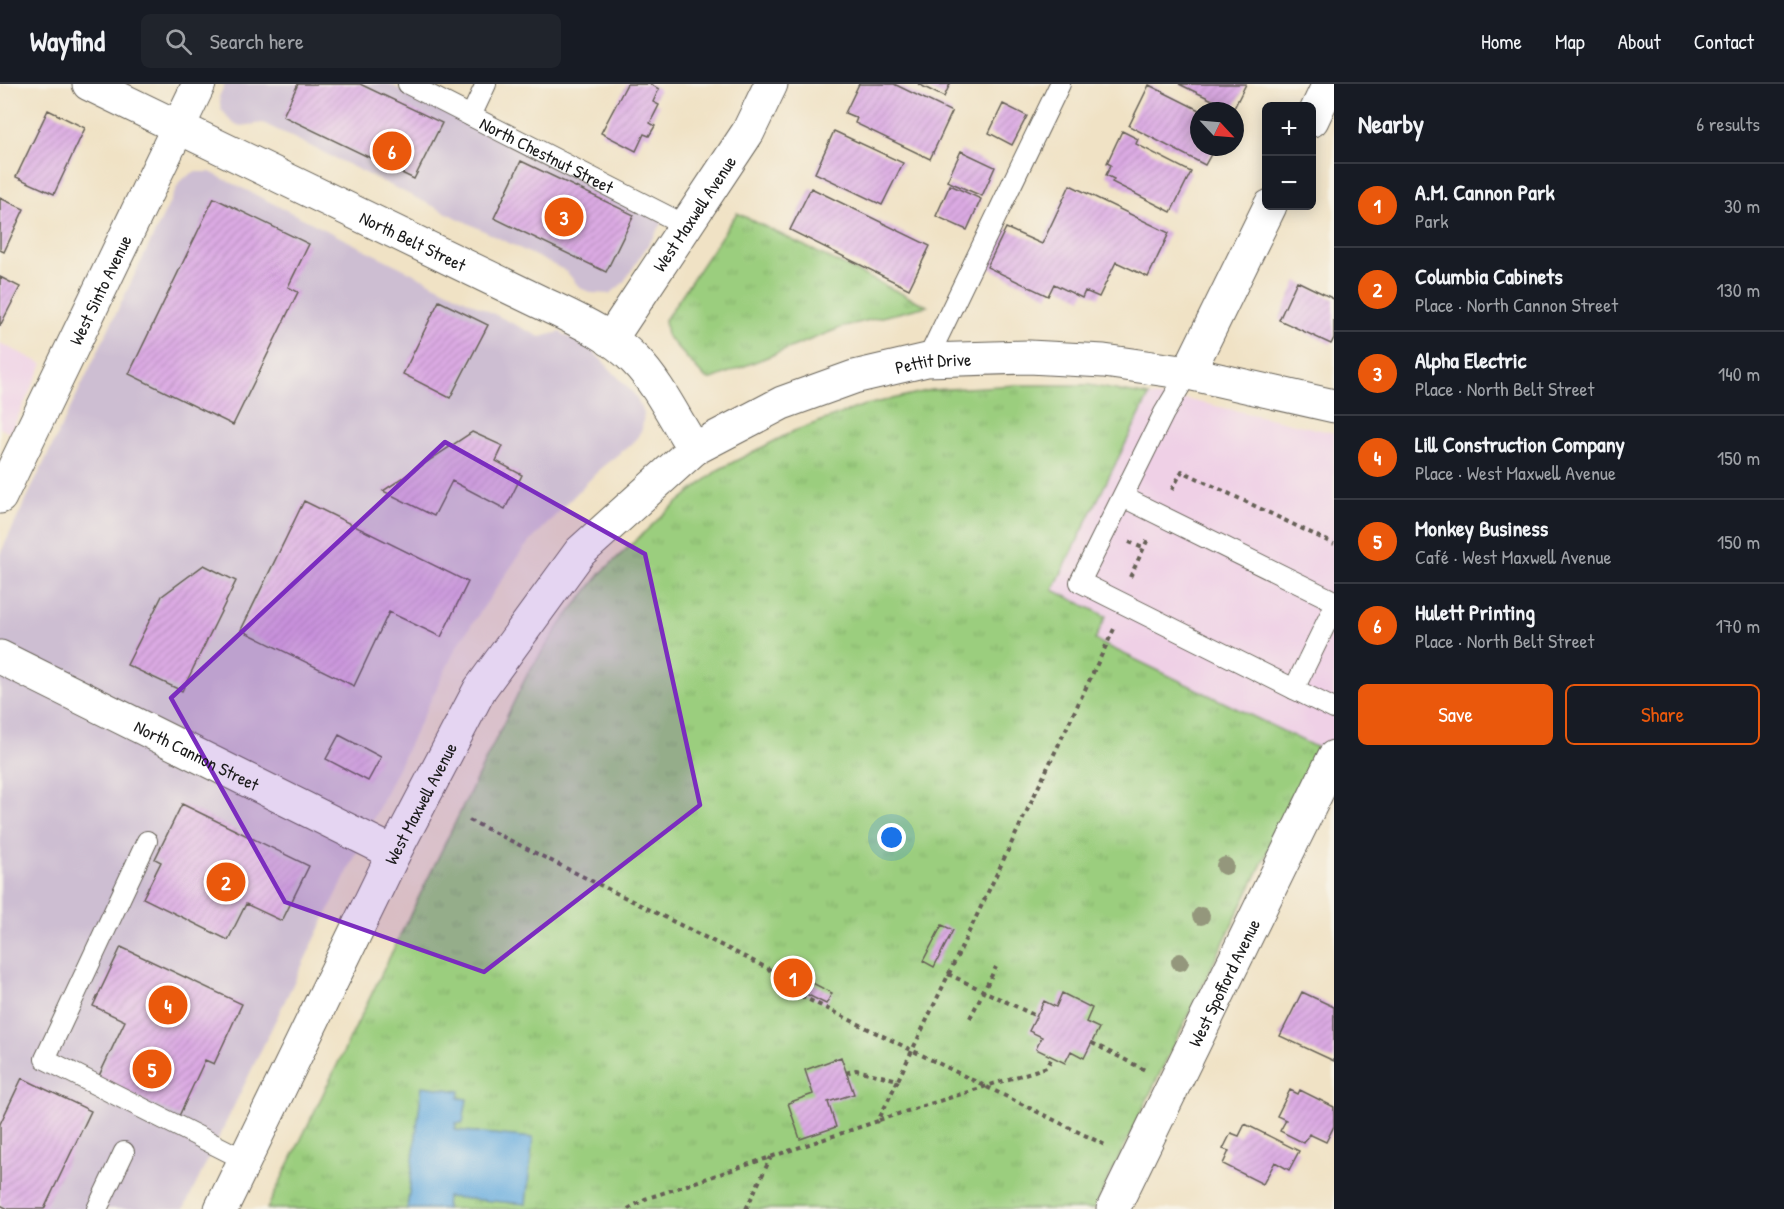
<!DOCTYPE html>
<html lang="en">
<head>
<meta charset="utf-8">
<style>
  :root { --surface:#171b24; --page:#20242c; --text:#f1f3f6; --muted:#9ea1a6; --line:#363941; --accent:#ea580c }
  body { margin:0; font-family:"Patrick Hand",sans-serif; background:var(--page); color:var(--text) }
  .controls { position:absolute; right:18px; top:18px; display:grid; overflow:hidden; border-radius:9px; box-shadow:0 3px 15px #0003 }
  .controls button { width:54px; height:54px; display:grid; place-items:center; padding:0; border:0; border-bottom:2px solid var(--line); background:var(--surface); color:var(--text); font:30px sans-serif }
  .compass { position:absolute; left:1190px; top:18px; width:54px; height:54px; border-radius:50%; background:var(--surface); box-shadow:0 3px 15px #0003; rotate:116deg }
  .you { position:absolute; left:892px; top:754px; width:21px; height:21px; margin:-15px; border:4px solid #fff; border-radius:50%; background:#1a73e8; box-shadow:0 0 0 9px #1a73e833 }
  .badge { display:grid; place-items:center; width:39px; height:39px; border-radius:50%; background:var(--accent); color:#fff; font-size:20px; font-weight:700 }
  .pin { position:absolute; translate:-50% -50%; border:3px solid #fff; box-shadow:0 2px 6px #0006 }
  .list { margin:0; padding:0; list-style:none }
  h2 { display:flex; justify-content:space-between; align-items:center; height:78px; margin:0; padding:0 24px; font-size:26px }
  h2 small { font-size:20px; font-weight:400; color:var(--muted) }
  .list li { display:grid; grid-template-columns:39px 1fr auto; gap:18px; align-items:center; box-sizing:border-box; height:84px; padding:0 24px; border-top:2px solid var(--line) }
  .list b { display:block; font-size:22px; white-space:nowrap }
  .list p { margin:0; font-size:20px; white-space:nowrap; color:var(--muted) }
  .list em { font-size:20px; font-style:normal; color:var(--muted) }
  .actions { display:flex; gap:12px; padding:18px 24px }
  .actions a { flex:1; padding:14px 0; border:2px solid var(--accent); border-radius:9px; text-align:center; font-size:21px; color:var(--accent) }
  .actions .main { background:var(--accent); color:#fff }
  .icon { flex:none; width:33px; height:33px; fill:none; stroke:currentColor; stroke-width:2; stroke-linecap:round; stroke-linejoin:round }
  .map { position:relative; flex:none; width:1334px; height:1125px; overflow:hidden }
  header { display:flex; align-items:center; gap:36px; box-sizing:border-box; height:84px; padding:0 30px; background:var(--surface); border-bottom:2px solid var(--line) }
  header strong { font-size:28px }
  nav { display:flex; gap:33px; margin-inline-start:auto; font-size:21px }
  .search { width:420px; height:54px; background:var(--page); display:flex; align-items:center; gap:15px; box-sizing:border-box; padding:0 21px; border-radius:9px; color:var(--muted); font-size:22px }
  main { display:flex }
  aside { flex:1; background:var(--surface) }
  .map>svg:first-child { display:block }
</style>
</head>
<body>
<header>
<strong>Wayfind</strong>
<div class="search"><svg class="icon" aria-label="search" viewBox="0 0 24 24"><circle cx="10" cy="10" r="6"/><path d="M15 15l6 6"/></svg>Search here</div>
<nav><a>Home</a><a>Map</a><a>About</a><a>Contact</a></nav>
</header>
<main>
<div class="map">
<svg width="1334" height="1125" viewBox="0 0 1334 1125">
  <defs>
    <pattern id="park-tufts" width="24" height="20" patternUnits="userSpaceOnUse" patternTransform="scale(1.5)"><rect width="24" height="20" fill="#9bce7e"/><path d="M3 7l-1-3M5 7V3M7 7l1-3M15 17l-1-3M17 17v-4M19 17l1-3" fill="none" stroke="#85b06c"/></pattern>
    <pattern id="building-hatch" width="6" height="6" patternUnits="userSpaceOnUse" patternTransform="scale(1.5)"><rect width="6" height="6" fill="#dbaae3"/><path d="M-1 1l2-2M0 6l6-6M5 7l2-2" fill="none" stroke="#bb92c2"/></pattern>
  </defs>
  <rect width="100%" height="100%" fill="#f7f3e8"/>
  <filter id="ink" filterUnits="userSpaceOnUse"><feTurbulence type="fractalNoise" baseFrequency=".0167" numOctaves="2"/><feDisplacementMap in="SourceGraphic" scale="12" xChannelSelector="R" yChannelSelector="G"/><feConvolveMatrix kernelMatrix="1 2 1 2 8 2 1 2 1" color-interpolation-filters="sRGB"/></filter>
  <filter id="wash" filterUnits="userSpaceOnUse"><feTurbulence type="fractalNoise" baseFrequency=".008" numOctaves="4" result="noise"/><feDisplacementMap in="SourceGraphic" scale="24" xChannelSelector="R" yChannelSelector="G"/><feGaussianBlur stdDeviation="1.35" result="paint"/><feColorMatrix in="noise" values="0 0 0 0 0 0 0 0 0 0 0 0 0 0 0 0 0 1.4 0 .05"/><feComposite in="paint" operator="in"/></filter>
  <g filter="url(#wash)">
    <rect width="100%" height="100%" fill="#f0e2c5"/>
    <!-- built -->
    <path fill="#efd0e6" d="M0,259L43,280L10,349L0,344Z
      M1149,312L1189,316L1334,349V672L1095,555L1053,506Z"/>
    <!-- industrial -->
    <path fill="#cdbed2" d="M225,0H389L663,138L623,199L610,210L592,209L580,204L566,187L263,39L241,42L233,39L221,25L219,13Z
      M194,88H210L540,253L560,248L593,267L634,310L644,329L642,345L635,357L602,383L524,464L457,562L184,1125H0V470L180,97Z"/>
    <!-- park -->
    <path fill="url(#park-tufts)" stroke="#5c754d" stroke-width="1.5" d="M737,129L927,222L845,242L712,295H706L667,252L665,236Z
      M1018,301H1088L1149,312L1053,506L1106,532L1095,556L1318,664L1094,1125H267L528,589L563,537L602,488L666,428L718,386L794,347L862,322L931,306Z"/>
    <!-- water -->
    <path fill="#6aaedf" stroke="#43657e" stroke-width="1.5" d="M422,1002L460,1007L459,1014L467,1015L463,1039H456L455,1046L533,1054L526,1120L447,1113L446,1125H407Z"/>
    <g id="blocks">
      <!-- building -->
      <path fill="url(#building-hatch)" d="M298,0H360L442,39L414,95L283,32Z
        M627,0H650L659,5L653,18L659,21L650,39L655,42L649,52L644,50L636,67L601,49Z
        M859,0H894L952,28L930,75L855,39L857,34L845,29Z
        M918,0H950L944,13Z
        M1179,0H1246L1233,26Z
        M1149,1L1199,26V63H1215L1205,81L1129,42Z
        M1003,20L1027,32L1012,61L989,49Z
        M48,26L85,44L54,110L16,93Z
        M834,47L903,79L882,121L815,89Z
        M1122,47L1138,55L1136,60L1191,88L1171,128L1112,98L1114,95L1106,91L1111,81L1107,79Z
        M961,67L995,83L982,112L947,97Z
        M521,77L634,131L606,188L494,134Z
        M950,101L981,115L967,146L936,132Z
        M1070,101L1169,149L1148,193L1116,178L1099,213L1085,207L1082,214L1054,200L1048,212L987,183L1006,144L1042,160Z
        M811,104L930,162L909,205L790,146Z
        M0,114L24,125L4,168L0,166Z
        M214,114L309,160L288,203L298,208L233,341L129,290Z
        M0,193L20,203L0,242Z
        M1297,197L1334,215V254L1331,260L1279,236Z
        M439,217L488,241L450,314L403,290Z
        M472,348L503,362L496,377L522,391L505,425L452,397L434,432L383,407Z
        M304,417L468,498L441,553L389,528L354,602L241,546Z
        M204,481L236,497L182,607L127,581L162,512Z
        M339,651L381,673L368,697L326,675Z
        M182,720L309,782L282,837L246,820L228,856L143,814L161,778L155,775Z
        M942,841L953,846L934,883L923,877Z
        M121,863L242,920L214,980L205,976L179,1032L98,994L125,937L93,922Z
        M799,892L832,909L826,920L794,904Z
        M1302,908L1334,923V977L1280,952Z
        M1062,909L1092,924L1086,938L1099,944L1084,974L1071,967L1065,979L1036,965L1042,953L1029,947L1044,917L1056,923Z
        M841,973L854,1010L828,1018L836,1043L800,1055L788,1019L813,1010L805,986Z
        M22,994L91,1027L44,1125H8L0,1121V1040Z
        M1290,1006L1298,1010L1300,1006L1334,1023V1042L1326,1058L1309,1050L1304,1059L1280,1047L1286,1036L1277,1032Z
        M1245,1040L1299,1067L1289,1086L1275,1078L1263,1100L1223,1080L1229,1067L1223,1065L1231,1049L1239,1052Z"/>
    </g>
  </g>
  <g filter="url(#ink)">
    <use href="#blocks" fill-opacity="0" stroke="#666157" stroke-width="1.5"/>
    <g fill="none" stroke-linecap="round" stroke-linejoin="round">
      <defs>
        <g id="service">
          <path id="s1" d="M408,0L685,141"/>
          <path d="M471,32L486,0"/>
          <path d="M927,276L1060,0"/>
          <path d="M1188,289L1164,329L1080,498L1334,625"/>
          <path d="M1123,413L1334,517"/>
          <path d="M1294,605L1334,523"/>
          <path d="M147,757L45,975L245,1076"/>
          <path d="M97,1125L124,1068"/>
        </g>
        <g id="minor">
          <path id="s2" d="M610,256L748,48L771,0"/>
          <path id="s3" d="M0,413L199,0"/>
          <path id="s4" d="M0,573L394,769"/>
          <path id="s5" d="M1113,1125L1334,673"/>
        </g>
        <g id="tertiary">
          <path id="s6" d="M89,0L544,220C575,235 610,250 635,276C658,299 676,337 694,365"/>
          <path d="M1312,36L1329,0"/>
          <path d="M1188,289L1270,122"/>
          <path id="s7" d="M221,1125L394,769L480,605L580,468L694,365L782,319L854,293L927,276L1029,273L1104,277L1188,289L1334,322"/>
        </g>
      </defs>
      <!-- service casing -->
      <use href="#service" stroke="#666157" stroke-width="22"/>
      <!-- minor casing -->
      <use href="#minor" stroke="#666157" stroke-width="35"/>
      <!-- tertiary casing -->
      <use href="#tertiary" stroke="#666157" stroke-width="35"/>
      <!-- path -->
      <path stroke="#666157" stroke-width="4" stroke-dasharray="4.5 4.5" stroke-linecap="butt" d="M1172,406L1182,387L1334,460
        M1129,458L1143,464
        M1130,493L1149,453
        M469,736L769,885L783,903L1107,1062
        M948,890L1036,932
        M970,934L996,883
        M1092,959L1145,986
        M846,989L856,986L898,996L1114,545
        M879,1036L1047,983L1052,973
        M628,1125L645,1115L878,1037L898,996
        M746,1125L771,1073"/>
      <!-- service -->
      <use href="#service" stroke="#fff" stroke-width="20"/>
      <!-- minor -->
      <use href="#minor" stroke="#fff" stroke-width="33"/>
      <!-- tertiary -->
      <use href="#tertiary" stroke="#fff" stroke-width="33"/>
    </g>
    <!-- trees -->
    <g fill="#94977b">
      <circle cx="1225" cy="782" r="9"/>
      <circle cx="1201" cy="832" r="9"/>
      <circle cx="1180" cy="878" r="9"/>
    </g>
  </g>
  <!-- marked area -->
  <path fill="#7b2cbf" fill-opacity="0.2" stroke="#7b2cbf" stroke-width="4.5" stroke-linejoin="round" d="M445,358L645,470L700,721L484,888L285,818L171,614Z"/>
  <g text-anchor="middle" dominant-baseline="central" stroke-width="4.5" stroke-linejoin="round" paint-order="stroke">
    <!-- street labels -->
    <g font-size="18" fill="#1c1c1c" stroke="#f7f3e8">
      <text stroke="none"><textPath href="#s1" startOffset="156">North Chestnut Street</textPath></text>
      <text stroke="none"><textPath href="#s2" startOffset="152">West Maxwell Avenue</textPath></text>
      <text stroke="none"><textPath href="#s6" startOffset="360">North Belt Street</textPath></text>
      <text stroke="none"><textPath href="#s3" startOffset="230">West Sinto Avenue</textPath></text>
      <text stroke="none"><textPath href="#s7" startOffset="1161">Pettit Drive</textPath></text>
      <text stroke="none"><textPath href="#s4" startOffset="220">North Cannon Street</textPath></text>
      <text stroke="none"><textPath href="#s7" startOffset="452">West Maxwell Avenue</textPath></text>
      <text stroke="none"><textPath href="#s5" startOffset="252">West Spofford Avenue</textPath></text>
    </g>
  </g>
</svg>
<div class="controls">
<button>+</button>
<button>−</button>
</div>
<svg class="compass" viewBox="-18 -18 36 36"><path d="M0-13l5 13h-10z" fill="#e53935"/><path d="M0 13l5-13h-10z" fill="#9ea1a6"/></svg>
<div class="you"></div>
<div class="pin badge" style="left:793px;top:894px">1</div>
<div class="pin badge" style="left:226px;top:798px">2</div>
<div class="pin badge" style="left:564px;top:133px">3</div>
<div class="pin badge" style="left:168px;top:921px">4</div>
<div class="pin badge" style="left:152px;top:985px">5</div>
<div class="pin badge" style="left:392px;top:67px">6</div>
</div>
<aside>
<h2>Nearby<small>6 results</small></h2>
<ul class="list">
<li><span class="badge">1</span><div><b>A.M. Cannon Park</b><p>Park</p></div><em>30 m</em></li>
<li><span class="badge">2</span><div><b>Columbia Cabinets</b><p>Place · North Cannon Street</p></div><em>130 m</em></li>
<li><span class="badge">3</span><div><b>Alpha Electric</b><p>Place · North Belt Street</p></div><em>140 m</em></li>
<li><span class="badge">4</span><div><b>Lill Construction Company</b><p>Place · West Maxwell Avenue</p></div><em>150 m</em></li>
<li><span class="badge">5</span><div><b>Monkey Business</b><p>Café · West Maxwell Avenue</p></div><em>150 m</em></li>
<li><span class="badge">6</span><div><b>Hulett Printing</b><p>Place · North Belt Street</p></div><em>170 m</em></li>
</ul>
<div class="actions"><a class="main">Save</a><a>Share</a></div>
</aside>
</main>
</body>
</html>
